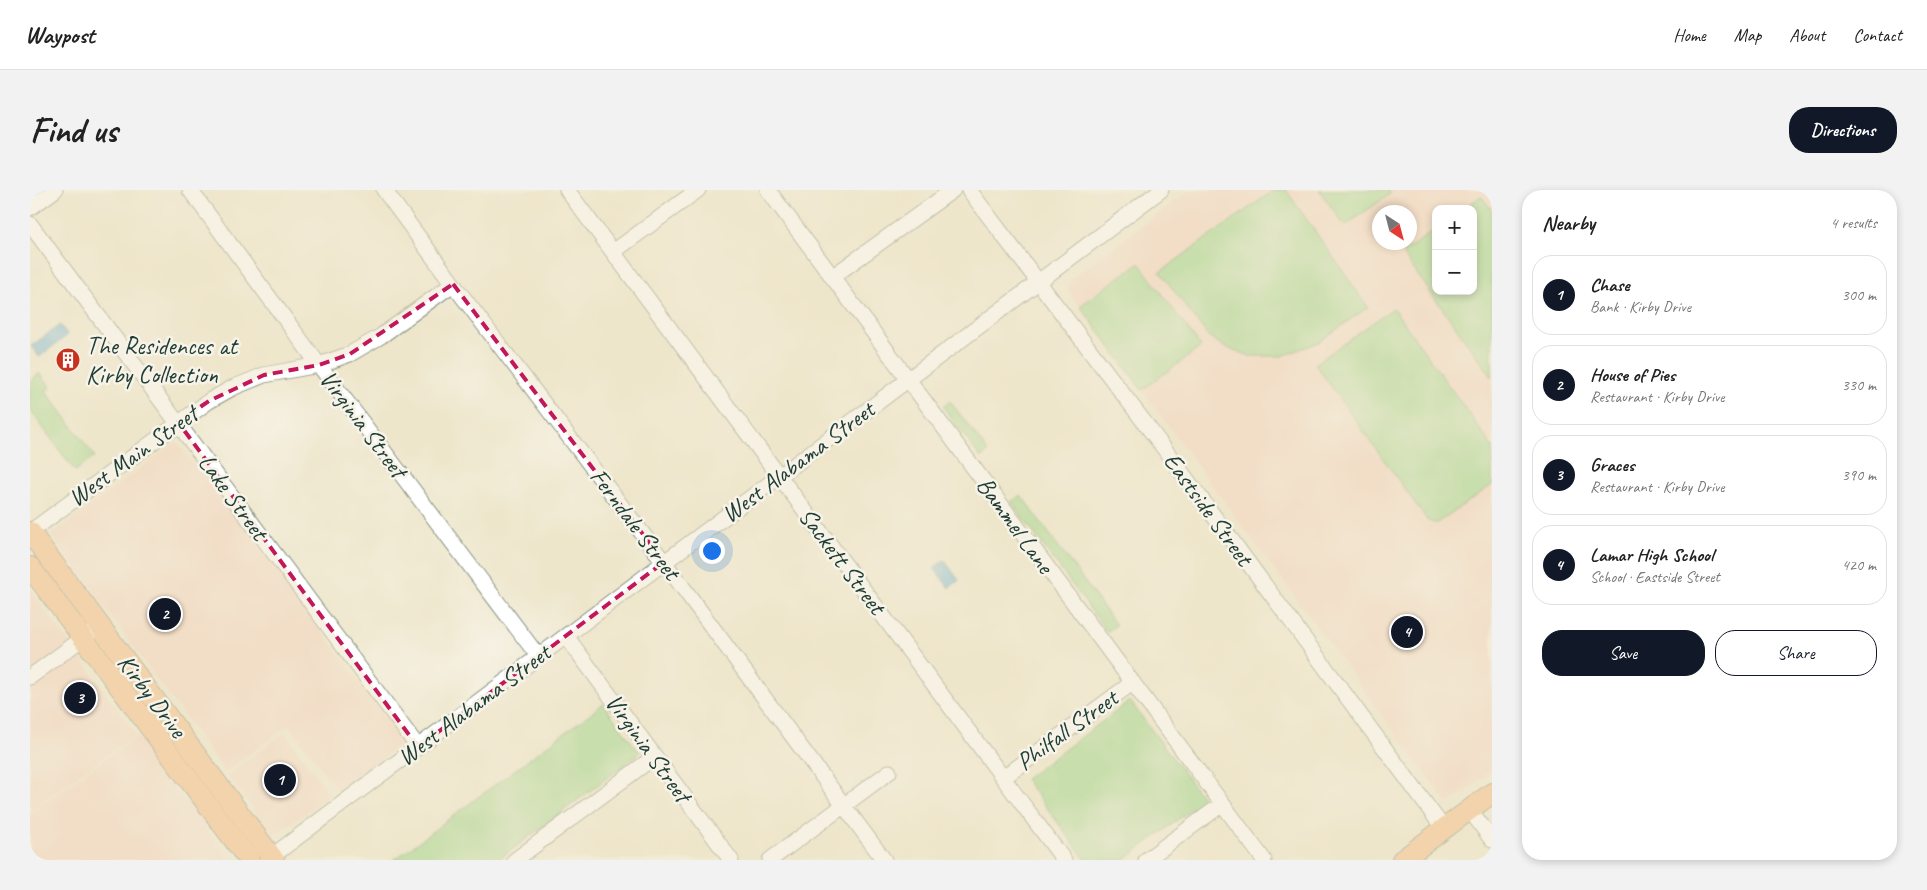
<!DOCTYPE html>
<html lang="en">
<head>
<meta charset="utf-8">
<style>
  :root { --surface:#fff; --page:#f2f2f2; --text:#222; --muted:#767676; --line:#e0e0e0; --accent:#111827 }
  body { margin:0; font-family:Caveat,sans-serif; background:var(--page); color:var(--text) }
  .controls { position:absolute; right:15px; top:15px; display:grid; overflow:hidden; border-radius:10px; box-shadow:0 2px 8px #0003 }
  .controls button { width:45px; height:45px; display:grid; place-items:center; padding:0; border:0; border-bottom:1px solid var(--line); background:var(--surface); color:var(--text); font:25px sans-serif }
  .compass { position:absolute; left:1342px; top:15px; width:45px; height:45px; border-radius:50%; background:var(--surface); box-shadow:0 2px 8px #0003; rotate:144deg }
  .you { position:absolute; left:681px; top:360px; width:18px; height:18px; margin:-12px; border:4px solid #fff; border-radius:50%; background:#1a73e8; box-shadow:0 0 0 8px #1a73e833 }
  .badge { display:grid; place-items:center; width:32px; height:32px; border-radius:50%; background:var(--accent); color:#fff; font-size:16px; font-weight:700 }
  .pin { position:absolute; translate:-50% -50%; border:2px solid #fff; box-shadow:0 1px 5px #0006 }
  .list { margin:0; padding:0; list-style:none }
  h2 { display:flex; justify-content:space-between; align-items:center; height:65px; margin:0; padding:0 20px; font-size:21px }
  h2 small { font-size:16px; font-weight:400; color:var(--muted) }
  .list li { display:grid; grid-template-columns:32px 1fr auto; gap:15px; align-items:center; box-sizing:border-box; height:80px; margin:0 10px 10px; padding:0 10px; border:1px solid var(--line); border-radius:20px }
  .list b { display:block; font-size:19px; white-space:nowrap }
  .list p { margin:0; font-size:16px; white-space:nowrap; color:var(--muted) }
  .list em { font-size:16px; font-style:normal; color:var(--muted) }
  .actions { display:flex; gap:10px; padding:15px 20px }
  .actions a { flex:1; padding:11px 0; border:1px solid var(--accent); border-radius:20px; text-align:center; font-size:18px; color:var(--accent) }
  .actions .main { background:var(--accent); color:#fff }
  .map { position:relative; flex:none; width:1462px; height:670px; overflow:hidden; border-radius:20px }
  header { display:flex; align-items:center; gap:30px; box-sizing:border-box; height:70px; padding:0 25px; background:var(--surface); border-bottom:1px solid var(--line) }
  header strong { font-size:24px }
  nav { display:flex; gap:28px; margin-inline-start:auto; font-size:18px }
  .intro { display:flex; align-items:center; justify-content:space-between; box-sizing:border-box; height:120px; padding:0 30px }
  h1 { margin:0; font-size:35px }
  .button { padding:12px 22px; border-radius:20px; background:var(--accent); color:#fff; font-size:18px; font-weight:700 }
  main { display:flex; gap:30px; padding:0 30px }
  aside { flex:1; background:var(--surface); border-radius:20px; box-shadow:0 2px 8px #0003 }
  .map>svg:first-child { display:block }
</style>
</head>
<body>
<header>
<strong>Waypost</strong>
<nav><a>Home</a><a>Map</a><a>About</a><a>Contact</a></nav>
</header>
<div class="intro"><h1>Find us</h1><a class="button">Directions</a></div>
<main>
<div class="map">
<svg width="1462" height="670" viewBox="0 0 1462 670">
  <rect width="100%" height="100%" fill="#f7f3e8"/>
  <filter id="ink" filterUnits="userSpaceOnUse"><feTurbulence type="fractalNoise" baseFrequency=".02" numOctaves="2"/><feDisplacementMap in="SourceGraphic" scale="10" xChannelSelector="R" yChannelSelector="G"/><feConvolveMatrix kernelMatrix="1 2 1 2 8 2 1 2 1" color-interpolation-filters="sRGB"/></filter>
  <filter id="wash" filterUnits="userSpaceOnUse"><feTurbulence type="fractalNoise" baseFrequency=".0096" numOctaves="4" result="noise"/><feDisplacementMap in="SourceGraphic" scale="20" xChannelSelector="R" yChannelSelector="G"/><feGaussianBlur stdDeviation="1.12" result="paint"/><feColorMatrix in="noise" values="0 0 0 0 0 0 0 0 0 0 0 0 0 0 0 0 0 1.4 0 .05"/><feComposite in="paint" operator="in"/></filter>
  <g filter="url(#wash)">
    <rect width="100%" height="100%" fill="#eee6cb"/>
    <!-- built -->
    <path fill="#f5d3c1" fill-rule="evenodd" d="M1160,0H1462V580L1418,614L1037,99L1041,89ZM1406,19H1443V101H1406ZM1350,22H1380V52H1350Z
      M146,252L222,347L374,552L308,601L259,535L195,582L21,345Z
      M0,400L106,544L0,620Z
      M254,543L300,605L244,645L197,586Z
      M108,545L196,666L195,670H0L5,666L0,659V623Z"/>
    <!-- green -->
    <path fill="#9bd589" stroke="#5d895e" d="M1244,0H1256L1338,117L1289,152L1252,166H1220L1193,156L1178,146L1130,82Z
      M1289,0H1357L1360,4L1315,36Z
      M1451,6L1462,20V187L1372,63L1406,39V101H1443V19H1433Z
      M1109,73L1171,157L1112,200L1050,116Z
      M1363,118L1462,256V295L1407,333H1403L1397,330L1285,174Z
      M10,183L21,197L16,201L65,267L45,281L0,220V191Z
      M920,211L958,262L951,268L913,217Z
      M991,305L1086,435L1077,442L981,312Z
      M1100,511L1174,610L1094,670H1056L995,589Z
      M573,514L610,563L468,670H364Z"/>
    <!-- water -->
    <path fill="#5ba9d5" stroke="#3d7384" d="M30,135L38,145L9,167L1,156Z
      M914,370L929,390L919,398L904,378Z"/>
  </g>
  <g filter="url(#ink)">
    <g fill="none" stroke-linecap="round" stroke-linejoin="round">
      <defs>
        <path id="minor" d="M160,0L289,175L508,466
          M354,0L423,94L634,372L854,670
          M537,0L1034,670
          M738,0L1234,670
          M939,0L1136,261L1414,639
          M0,18L25,0
          M0,34L388,557
          M583,62L668,0
          M802,87L923,0
          M0,342L179,211L202,198L234,185L289,175L320,164L351,146L423,94
          M536,446L701,670
          M0,487L60,443
          M973,588L1102,493
          M1440,620L1462,650
          M237,670L1131,0
          M485,670L624,567
          M740,670L859,582
          M1116,670L1191,615"/>
        <path id="major" d="M0,342L244,670
          M0,377L219,670
          M1372,670L1462,603"/>
      </defs>
      <!-- minor casing -->
      <use href="#minor" stroke="#869280" stroke-width="17"/>
      <!-- major casing -->
      <use href="#major" stroke="#869280" stroke-width="22"/>
      <!-- minor -->
      <use href="#minor" stroke="#fff" stroke-width="15"/>
      <!-- major -->
      <use href="#major" stroke="#f7bd88" stroke-width="20"/>
    </g>
  </g>
  <!-- marked area -->
  <path d="M0 0H1462V670H0ZM423,94L634,372L388,557L148,232L179,211L234,185L289,175L320,164Z" fill="#eee6cb" fill-opacity=".55" fill-rule="evenodd"/>
  <path fill="none" stroke="#c2185b" stroke-width="4" stroke-dasharray="10 6" stroke-linejoin="round" d="M423,94L634,372L388,557L148,232L179,211L234,185L289,175L320,164Z"/>
  <!-- icons -->
  <defs>
    <symbol id="building-disc" viewBox="-11 -11 22 22"><circle r="9.5" fill="#c8321e" stroke="#f7f3e8"/><path d="M-4-6H4V6H1V3H-1V6H-4ZM-2.5-4.3h1.7v1.8h-1.7ZM.8-4.3h1.7v1.8H.8ZM-2.5-1h1.7V.8h-1.7ZM.8-1h1.7V.8H.8Z" fill="#fff"/></symbol>
  </defs>
  <g fill-rule="evenodd">
    <use href="#building-disc" x="24" y="156" width="28" height="28"/>
  </g>
  <g text-anchor="middle" dominant-baseline="central" stroke-width="5" stroke-linejoin="round" paint-order="stroke">
    <!-- poi labels -->
    <g font-size="25" fill="#1f3d34" stroke="#f7f3e8" text-anchor="start">
      <text x="56" y="156">The Residences at<tspan x="56" dy="29">Kirby Collection</tspan></text>
    </g>
    <!-- street labels -->
    <g font-size="25" fill="#1f3d34" stroke="#f7f3e8">
      <text transform="translate(333 234) rotate(53)">Virginia Street</text>
      <text transform="translate(103 266) rotate(-36)">West Main Street</text>
      <text transform="translate(768 272) rotate(-37)">West Alabama Street</text>
      <text transform="translate(203 307) rotate(54)">Lake Street</text>
      <text transform="translate(1178 319) rotate(54)">Eastside Street</text>
      <text transform="translate(605 334) rotate(53)">Ferndale Street</text>
      <text transform="translate(985 335) rotate(54)">Bammel Lane</text>
      <text transform="translate(812 371) rotate(53)">Sackett Street</text>
      <text transform="translate(122 506) rotate(53)">Kirby Drive</text>
      <text transform="translate(444 515) rotate(-37)">West Alabama Street</text>
      <text transform="translate(1037 540) rotate(-36)">Philfall Street</text>
      <text transform="translate(618 558) rotate(54)">Virginia Street</text>
    </g>
  </g>
</svg>
<div class="controls">
<button>+</button>
<button>−</button>
</div>
<svg class="compass" viewBox="-18 -18 36 36"><path d="M0-13l5 13h-10z" fill="#e53935"/><path d="M0 13l5-13h-10z" fill="#767676"/></svg>
<div class="you"></div>
<div class="pin badge" style="left:250px;top:590px">1</div>
<div class="pin badge" style="left:135px;top:424px">2</div>
<div class="pin badge" style="left:50px;top:508px">3</div>
<div class="pin badge" style="left:1377px;top:442px">4</div>
</div>
<aside>
<h2>Nearby<small>4 results</small></h2>
<ul class="list">
<li><span class="badge">1</span><div><b>Chase</b><p>Bank · Kirby Drive</p></div><em>300 m</em></li>
<li><span class="badge">2</span><div><b>House of Pies</b><p>Restaurant · Kirby Drive</p></div><em>330 m</em></li>
<li><span class="badge">3</span><div><b>Graces</b><p>Restaurant · Kirby Drive</p></div><em>390 m</em></li>
<li><span class="badge">4</span><div><b>Lamar High School</b><p>School · Eastside Street</p></div><em>420 m</em></li>
</ul>
<div class="actions"><a class="main">Save</a><a>Share</a></div>
</aside>
</main>
</body>
</html>
